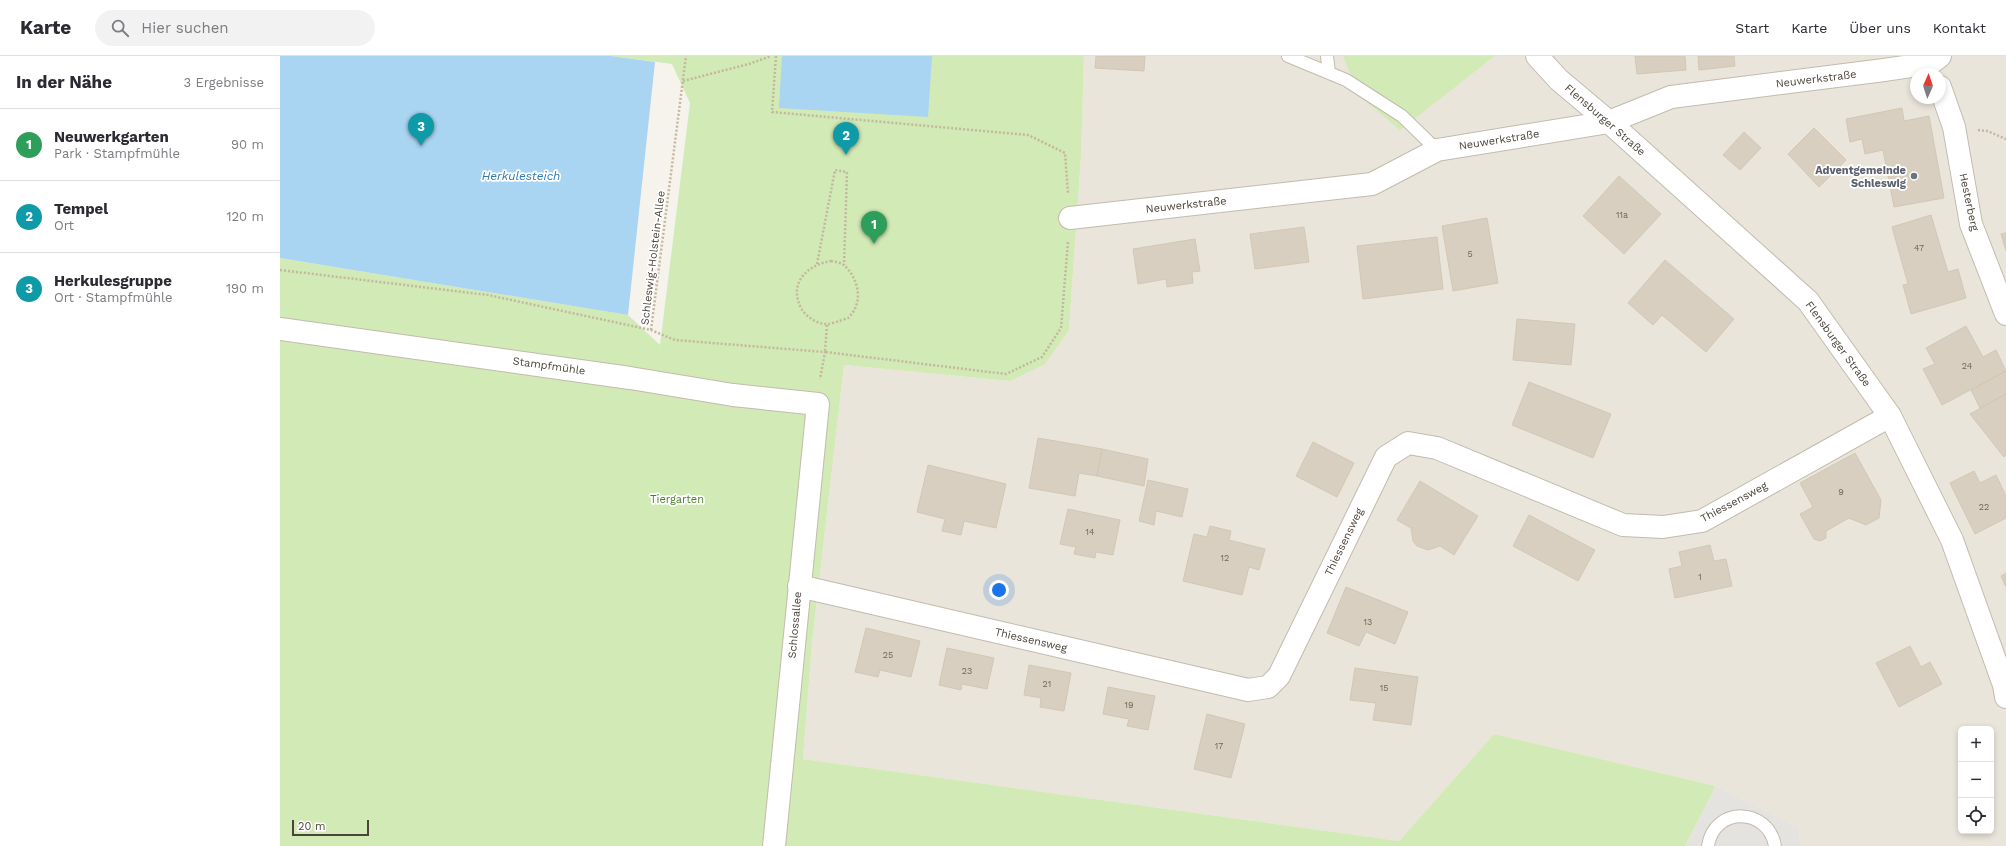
<!DOCTYPE html>
<html lang="de">
<head>
<meta charset="utf-8">
<style>
  :root { --surface:#fff; --page:#f2f2f3; --text:#2b2b33; --muted:#7c7c81; --line:#e1e1e2; --accent:#fc3f1d }
  body { margin:0; font-family:"Work Sans",sans-serif; background:var(--page); color:var(--text) }
  .controls { position:absolute; right:12px; bottom:12px; display:grid; overflow:hidden; border-radius:6px; box-shadow:0 2px 6px #0003 }
  .controls button { width:36px; height:36px; display:grid; place-items:center; padding:0; border:0; border-bottom:1px solid var(--line); background:var(--surface); color:var(--text); font:20px sans-serif }
  .compass { position:absolute; left:1630px; top:12px; width:36px; height:36px; border-radius:50%; background:var(--surface); box-shadow:0 2px 6px #0003; rotate:3deg }
  .scale { position:absolute; left:12px; bottom:10px; width:77px; box-sizing:border-box; padding-left:4px; border:2px solid #4b4439; border-top:0; font-size:11px; line-height:14px; white-space:nowrap; color:#4b4439; -webkit-text-stroke:3px #fff; paint-order:stroke }
  .you { position:absolute; left:719px; top:534px; width:14px; height:14px; margin:-10px; border:3px solid #fff; border-radius:50%; background:#1a73e8; box-shadow:0 0 0 6px #1a73e833 }
  .badge { display:grid; place-items:center; width:26px; height:26px; border-radius:50%; background:var(--accent); color:#fff; font-size:13px; font-weight:700 }
  .pin { position:absolute; translate:-50% -33px; filter:drop-shadow(0 1px 2px #0008) }
  .pin::after { content:''; position:absolute; top:21px; width:14px; height:12px; background:inherit; clip-path:polygon(0 0,100% 0,50% 100%) }
  .list { margin:0; padding:0; list-style:none }
  h2 { display:flex; justify-content:space-between; align-items:center; height:52px; margin:0; padding:0 16px; font-size:17px }
  h2 small { font-size:13px; font-weight:400; color:var(--muted) }
  .list li { display:grid; grid-template-columns:26px 1fr auto; gap:12px; align-items:center; box-sizing:border-box; height:72px; padding:0 16px; border-top:1px solid var(--line) }
  .list b { display:block; font-size:15px; white-space:nowrap }
  .list p { margin:0; font-size:13px; white-space:nowrap; color:var(--muted) }
  .list em { font-size:13px; font-style:normal; color:var(--muted) }
  .icon { flex:none; width:22px; height:22px; fill:none; stroke:currentColor; stroke-width:2; stroke-linecap:round; stroke-linejoin:round }
  .map { position:relative; flex:none; width:1726px; height:790px; overflow:hidden }
  header { display:flex; align-items:center; gap:24px; box-sizing:border-box; height:56px; padding:0 20px; background:var(--surface); border-bottom:1px solid var(--line) }
  header strong { font-size:19px }
  nav { display:flex; gap:22px; margin-inline-start:auto; font-size:14px }
  .search { width:280px; height:36px; background:var(--page); display:flex; align-items:center; gap:10px; box-sizing:border-box; padding:0 14px; border-radius:22px; color:var(--muted); font-size:15px }
  main { display:flex }
  aside { flex:1; background:var(--surface) }
  .map>svg:first-child { display:block }
</style>
</head>
<body>
<header>
<strong>Karte</strong>
<div class="search"><svg class="icon" aria-label="search" viewBox="0 0 24 24"><circle cx="10" cy="10" r="6"/><path d="M15 15l6 6"/></svg>Hier suchen</div>
<nav><a>Start</a><a>Karte</a><a>Über uns</a><a>Kontakt</a></nav>
</header>
<main>
<aside>
<h2>In der Nähe<small>3 Ergebnisse</small></h2>
<ul class="list">
<li><span class="badge" style="background:#2e9e5b">1</span><div><b>Neuwerkgarten</b><p>Park · Stampfmühle</p></div><em>90 m</em></li>
<li><span class="badge" style="background:#0f9aa8">2</span><div><b>Tempel</b><p>Ort</p></div><em>120 m</em></li>
<li><span class="badge" style="background:#0f9aa8">3</span><div><b>Herkulesgruppe</b><p>Ort · Stampfmühle</p></div><em>190 m</em></li>
</ul>
</aside>
<div class="map">
<svg width="1726" height="790" viewBox="0 0 1726 790">
  <rect width="100%" height="100%" fill="#f6f3ec"/>
  <!-- residential -->
  <path fill="#eae5da" fill-rule="evenodd" d="M804,0H1063L1079,40L1120,73L1215,0H1726V790H1521L1518,771L1436,730L1214,678L1119,785L523,703L532,587L564,309L730,325L789,274L801,101ZM1636,18H1660V42H1636ZM1681,673H1711V775H1681Z"/>
  <!-- green -->
  <path fill="#d2eab5" d="M331,0H804L801,101L789,274L765,308L730,325L564,309L532,587L523,703L1119,785L1214,678L1436,730L1405,790H0V202L348,259L380,289L410,47L392,8Z
    M1063,0H1215L1120,74L1079,40Z"/>
  <!-- parking -->
  <path fill="#e5e3e0" d="M1436,730L1518,771L1521,790H1405Z"/>
  <!-- water -->
  <path fill="#a9d4f2" d="M0,0H331L375,6L348,259L0,202Z
    M502,0H652L648,61L499,52Z"/>
  <!-- building -->
  <path fill="#d8cfc1" stroke="#d3c7b4" d="M816,0H865L864,15L815,12Z
    M1355,0H1405L1406,14L1357,18Z
    M1418,0H1454L1455,10L1419,14Z
    M1622,52L1624,65L1649,60L1664,142L1614,151L1603,94L1585,98L1582,83L1570,86L1566,63Z
    M1534,72L1566,104L1539,131L1508,98Z
    M1464,76L1481,92L1460,114L1443,99Z
    M1339,120L1381,158L1344,198L1303,160Z
    M1651,159L1668,216L1678,213L1686,242L1631,258L1623,229L1628,228L1612,171Z
    M1207,162L1218,227L1173,235L1162,170Z
    M1024,171L1029,206L975,213L970,178Z
    M1726,177V195L1721,178Z
    M1157,181L1163,233L1083,243L1077,190Z
    M915,183L920,215L912,216L913,227L887,231L886,223L858,228L853,193Z
    M1385,204L1454,263L1426,296L1382,259L1373,269L1348,247Z
    M1237,263L1295,268L1291,309L1233,304Z
    M1686,270L1703,301L1716,294L1726,315L1662,349L1643,313L1655,308L1646,292Z
    M1726,315V338L1700,352L1691,334Z
    M1249,326L1331,358L1313,402L1232,369Z
    M1726,338V399L1724,401L1690,358Z
    M758,382L822,393L817,420L799,417L795,440L749,432Z
    M1033,386L1074,407L1057,441L1016,420Z
    M822,393L868,403L864,430L817,420Z
    M1575,397L1601,444L1599,462L1586,469L1569,462L1546,475V482L1540,485L1534,483L1520,458L1533,451L1520,427Z
    M648,409L726,428L716,472L684,465L681,479L662,475L665,463L637,456Z
    M1694,415L1700,427L1716,419L1726,440V462L1695,478L1670,427Z
    M868,424L908,433L902,461L876,455L874,469L859,465Z
    M1140,425L1198,460L1174,499L1160,490L1148,494L1137,490L1133,485L1131,472L1117,464Z
    M788,453L840,464L833,499L816,496L815,502L794,498L796,491L780,488Z
    M1249,459L1315,494L1298,525L1233,490Z
    M930,470L951,475L949,484L985,493L979,514L969,511L962,539L903,525L914,478L927,481Z
    M1430,489L1434,505L1446,503L1452,530L1395,542L1389,513L1402,510L1399,496Z
    M1726,517V531L1721,520Z
    M1066,531L1128,556L1115,588L1086,576L1079,590L1047,577Z
    M586,572L640,585L631,621L600,614L598,621L575,616Z
    M1630,590L1641,611L1650,606L1662,628L1619,651L1596,607Z
    M667,592L714,602L707,633L682,628L681,634L659,629Z
    M749,609L791,617L784,655L760,651L761,642L744,639Z
    M1075,612L1138,621L1131,669L1093,664L1096,647L1070,644Z
    M828,631L875,640L868,674L847,670L849,663L823,658Z
    M927,658L965,668L951,722L914,713Z"/>
  <g fill="none" stroke-linecap="round" stroke-linejoin="round">
    <defs>
      <path id="service" d="M1008,0L1066,24L1122,60L1157,94
        M1047,0L1049,17
        M1428,790C1434,750 1488,751 1495,790"/>
      <path id="minor" d="M1660,31L1674,71L1691,168L1726,258
        M790,162L1092,128L1157,94L1329,66L1391,41L1604,14L1651,7L1660,0
        M0,273L350,322L453,339L538,348L494,790
        M519,530L968,634L988,631L999,620L1106,401L1128,387L1157,392L1343,469L1383,471L1422,465L1610,360"/>
      <path id="tertiary" d="M1257,0L1279,24L1329,66L1528,245L1610,360L1672,484L1724,629L1726,641"/>
    </defs>
    <!-- service casing -->
    <use href="#service" stroke="#c2bbae" stroke-width="14"/>
    <!-- minor casing -->
    <use href="#minor" stroke="#c2bbae" stroke-width="24"/>
    <!-- tertiary casing -->
    <use href="#tertiary" stroke="#c2bbae" stroke-width="24"/>
    <!-- path -->
    <path stroke="#c4b79f" stroke-width="2.5" stroke-dasharray="2 2" stroke-linecap="butt" d="M496,0L492,56L748,79L785,97L788,137
      M403,25L469,8L491,0
      M1698,74L1707,75L1726,83
      M551,205C556,206 562,207 565,210C579,224 584,247 568,262C566,263 562,264 559,265C556,266 551,268 548,268C538,269 525,260 521,252C508,226 528,209 551,205Z
      M537,208L555,114L567,116L564,209
      M0,214L208,239L371,274L395,284L545,296L540,323
      M547,269L545,296L726,318L762,301L781,272L788,186
      M371,274L406,0"/>
    <!-- service -->
    <use href="#service" stroke="#fff" stroke-width="12"/>
    <!-- minor -->
    <use href="#minor" stroke="#fff" stroke-width="22"/>
    <!-- tertiary -->
    <use href="#tertiary" stroke="#fff" stroke-width="22"/>
  </g>
  <!-- markers -->
  <circle fill="#6b7280" stroke="#fff" stroke-width="1.5" cx="1634" cy="120" r="4"/>
  <g text-anchor="middle" dominant-baseline="central" stroke-width="3.5" stroke-linejoin="round" paint-order="stroke">
    <!-- number labels -->
    <g font-size="9" fill="#6e675b">
      <text x="1342" y="159">11a</text>
      <text x="1639" y="192">47</text>
      <text x="1190" y="198">5</text>
      <text x="1687" y="310">24</text>
      <text x="1561" y="436">9</text>
      <text x="1704" y="451">22</text>
      <text x="810" y="476">14</text>
      <text x="945" y="502">12</text>
      <text x="1420" y="521">1</text>
      <text x="1088" y="566">13</text>
      <text x="608" y="599">25</text>
      <text x="687" y="615">23</text>
      <text x="767" y="628">21</text>
      <text x="1104" y="632">15</text>
      <text x="849" y="649">19</text>
      <text x="939" y="690">17</text>
    </g>
    <!-- street labels -->
    <g font-size="11" fill="#4b4439" stroke="#fff">
      <text transform="translate(1536 23) rotate(-7)">Neuwerkstraße</text>
      <text transform="translate(1325 64) rotate(41)">Flensburger Straße</text>
      <text transform="translate(1219 84) rotate(-9)">Neuwerkstraße</text>
      <text transform="translate(1689 146) rotate(78)">Hesterberg</text>
      <text transform="translate(906 149) rotate(-6)">Neuwerkstraße</text>
      <text transform="translate(373 202) rotate(-83)">Schleswig-Holstein-Allee</text>
      <text transform="translate(1558 288) rotate(54)">Flensburger Straße</text>
      <text transform="translate(269 310) rotate(8)">Stampfmühle</text>
      <text transform="translate(1454 446) rotate(-28)">Thiessensweg</text>
      <text transform="translate(1064 486) rotate(-64)">Thiessensweg</text>
      <text transform="translate(515 569) rotate(-85)">Schlossallee</text>
      <text transform="translate(751 584) rotate(13)">Thiessensweg</text>
    </g>
    <!-- worship labels -->
    <g font-size="11" font-weight="bold" fill="#5b616d" stroke="#fff" text-anchor="end">
      <text x="1626" y="114">Adventgemeinde<tspan x="1626" dy="13">Schleswig</tspan></text>
    </g>
    <!-- park labels -->
    <g font-size="11" fill="#4a7f2a" stroke="#fff">
      <text x="397" y="443">Tiergarten</text>
    </g>
    <!-- water labels -->
    <g font-size="12" font-style="italic" fill="#2e7ab2" stroke="#fff">
      <text x="241" y="120">Herkulesteich</text>
    </g>
  </g>
</svg>
<div class="controls">
<button>+</button>
<button>−</button>
<button><svg class="icon" aria-label="locate" viewBox="0 0 24 24"><circle cx="12" cy="12" r="6"/><path d="M12 2v4M12 18v4M2 12h4M18 12h4"/></svg></button>
</div>
<svg class="compass" viewBox="-18 -18 36 36"><path d="M0-13l5 13h-10z" fill="#e53935"/><path d="M0 13l5-13h-10z" fill="#7c7c81"/></svg>
<div class="scale">20 m</div>
<div class="you"></div>
<div class="pin badge" style="left:594px;top:188px;background:#2e9e5b">1</div>
<div class="pin badge" style="left:566px;top:99px;background:#0f9aa8">2</div>
<div class="pin badge" style="left:141px;top:90px;background:#0f9aa8">3</div>
</div>
</main>
</body>
</html>
